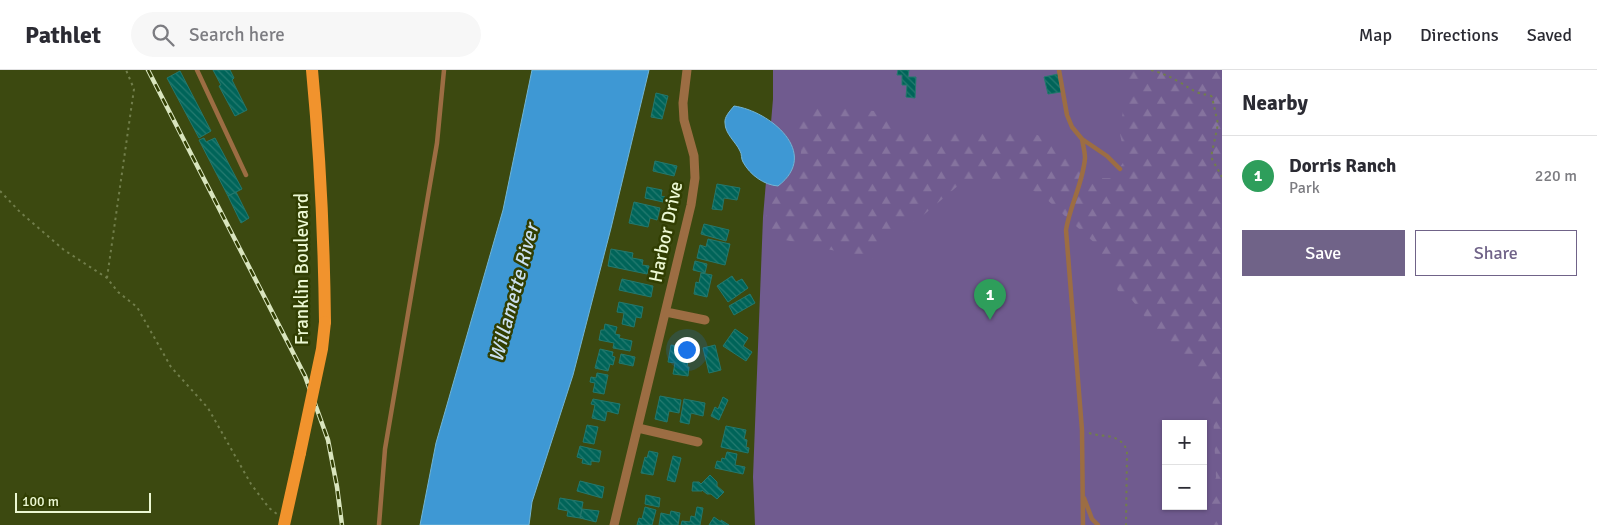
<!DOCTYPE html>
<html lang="en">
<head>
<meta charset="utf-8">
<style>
  :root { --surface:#fff; --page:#f7f7f7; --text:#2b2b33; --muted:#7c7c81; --line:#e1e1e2; --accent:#706388 }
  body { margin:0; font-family:Signika,sans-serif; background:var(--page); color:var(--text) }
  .controls { position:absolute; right:15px; bottom:15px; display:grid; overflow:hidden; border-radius:0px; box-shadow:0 1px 4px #0004 }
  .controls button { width:45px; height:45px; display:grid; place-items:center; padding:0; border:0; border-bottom:1px solid var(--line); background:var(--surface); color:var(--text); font:25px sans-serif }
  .scale { position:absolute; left:15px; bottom:12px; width:136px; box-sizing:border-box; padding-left:5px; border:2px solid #ecf8d3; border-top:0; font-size:14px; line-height:18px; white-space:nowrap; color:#ecf8d3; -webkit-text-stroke:4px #313e02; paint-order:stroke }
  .you { position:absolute; left:686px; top:279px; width:18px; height:18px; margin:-12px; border:4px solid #fff; border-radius:50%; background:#1a73e8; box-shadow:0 0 0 8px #1a73e833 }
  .badge { display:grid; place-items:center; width:32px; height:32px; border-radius:50%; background:var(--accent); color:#fff; font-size:16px; font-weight:700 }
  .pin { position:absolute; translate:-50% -41px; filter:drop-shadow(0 1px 2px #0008) }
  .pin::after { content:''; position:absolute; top:26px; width:18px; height:15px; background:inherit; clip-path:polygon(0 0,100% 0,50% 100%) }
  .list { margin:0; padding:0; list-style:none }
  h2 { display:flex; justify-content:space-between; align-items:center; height:65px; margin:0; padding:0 20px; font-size:21px }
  h2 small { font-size:16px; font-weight:400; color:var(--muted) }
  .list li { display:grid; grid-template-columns:32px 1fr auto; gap:15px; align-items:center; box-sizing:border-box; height:80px; padding:0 20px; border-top:1px solid var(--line) }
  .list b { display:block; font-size:19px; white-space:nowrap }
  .list p { margin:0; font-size:16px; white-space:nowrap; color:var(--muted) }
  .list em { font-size:16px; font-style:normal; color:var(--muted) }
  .actions { display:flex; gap:10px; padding:15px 20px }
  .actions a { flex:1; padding:11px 0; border:1px solid var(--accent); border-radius:0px; text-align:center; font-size:18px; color:var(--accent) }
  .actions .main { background:var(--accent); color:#fff }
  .icon { flex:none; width:28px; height:28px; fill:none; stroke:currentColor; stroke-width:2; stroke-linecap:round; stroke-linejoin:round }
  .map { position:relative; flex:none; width:1222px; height:455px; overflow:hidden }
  header { display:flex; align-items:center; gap:30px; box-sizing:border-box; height:70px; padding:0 25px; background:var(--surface); border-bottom:1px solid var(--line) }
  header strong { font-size:24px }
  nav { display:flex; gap:28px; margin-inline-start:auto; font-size:18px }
  .search { width:350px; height:45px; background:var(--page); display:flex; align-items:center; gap:12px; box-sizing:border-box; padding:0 18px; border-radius:28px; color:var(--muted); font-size:19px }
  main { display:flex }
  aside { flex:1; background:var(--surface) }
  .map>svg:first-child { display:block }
</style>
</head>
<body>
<header>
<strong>Pathlet</strong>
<div class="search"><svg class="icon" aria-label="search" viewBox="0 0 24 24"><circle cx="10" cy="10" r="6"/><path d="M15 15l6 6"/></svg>Search here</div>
<nav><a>Map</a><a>Directions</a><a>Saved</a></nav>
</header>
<main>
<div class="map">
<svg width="1222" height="455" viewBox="0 0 1222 455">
  <defs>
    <pattern id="forest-firs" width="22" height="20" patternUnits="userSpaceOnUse" patternTransform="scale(1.25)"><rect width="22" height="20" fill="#705b8f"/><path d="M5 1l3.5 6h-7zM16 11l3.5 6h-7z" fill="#85739e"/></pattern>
    <pattern id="building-back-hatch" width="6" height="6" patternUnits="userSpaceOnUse" patternTransform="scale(1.25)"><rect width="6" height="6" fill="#006459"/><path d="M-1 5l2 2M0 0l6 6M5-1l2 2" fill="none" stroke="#257b70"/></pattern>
  </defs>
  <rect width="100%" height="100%" fill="#3c4910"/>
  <!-- green -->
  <path fill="#705b8f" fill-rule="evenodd" d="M773,0H1222V455H755L753,407L763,147L773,29ZM1166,354H1203V436H1166Z"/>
  <!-- forest -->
  <path fill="url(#forest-firs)" d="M1128,0H1222V455H1211L1205,441L1216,407L1212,323L1196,298L1175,275L1151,255L1132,230L1118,221L1099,177L1043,126L1013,110L960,114L920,148L892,162L873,189L776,168H766L767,126L781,124L794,110L799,97L801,82L796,42L814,35L884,42L903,59L936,65L995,59L1026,61L1066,75L1080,92L1087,108H1113L1124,91L1123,78L1120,64Z"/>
  <!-- water -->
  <path fill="#3e98d4" stroke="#72b5d4" d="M532,0H649L611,158L573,305L532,432L529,455H420L436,373L503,140Z
    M734,36C770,41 821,83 778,116C764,115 750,105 743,92C741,89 742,84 740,81C736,72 725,64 725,53C724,47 730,41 734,36Z"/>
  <!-- building -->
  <path fill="url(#building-back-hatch)" stroke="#24786d" d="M213,0H230L234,8L232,10L247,40L235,46L219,16L221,15Z
    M898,0H909L908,7H916L915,28L906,27L907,15H902V5H897Z
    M180,1L211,61L199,68L167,8Z
    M1058,4L1061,22L1048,24L1044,7Z
    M656,23L668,26L662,49L651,47Z
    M204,68L206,72L215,68L242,119L228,126L199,70Z
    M655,91L677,96L674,106L653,101Z
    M717,114L740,118L737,130L724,128L722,140L712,139Z
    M647,117L662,120L661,126L665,127L663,132L645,128Z
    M236,122L249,148L241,153L228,126Z
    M634,132L660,138L657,150L650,148L648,157L629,153Z
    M704,154L729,160L726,171L701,164Z
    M708,169L730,174L725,195L697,188L700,175L706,177Z
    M611,179L633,183L632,188L643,190L642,195L649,196L647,204L608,196Z
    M695,191L707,194L705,203L693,200Z
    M701,203L712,205L707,227L694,224L696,212L699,213Z
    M732,206L736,212L742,209L748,218L728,232L717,216Z
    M622,209L653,216L651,227L619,220Z
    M750,224L755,233L734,245L729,236Z
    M619,232L643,237L641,248L636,247L634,257L622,254L624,243L617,242Z
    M605,254L617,257L615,264L620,265L619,268L632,271L630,281L613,278L614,273L599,270L601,260H604Z
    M735,259L748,268L743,276L752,282L746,291L723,276Z
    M671,275L684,277V282L689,283L687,297H689L688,306L673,304L675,293L668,292Z
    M715,275L721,300L709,303L703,278Z
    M600,279L613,282L612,286L615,287L613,295L610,294L608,301L595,298Z
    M621,284L635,287L633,296L619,293Z
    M597,303L608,305L604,324L593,322L595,313L590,312L591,307L596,308Z
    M660,326L681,330L679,343L669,341L667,352L655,349Z
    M723,327L728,330L719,350L711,346L715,337L718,339Z
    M593,329L620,334L618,344L607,341L605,351L592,348L595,335L591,334Z
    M684,329L705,333L703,346L691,343L689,354L680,352Z
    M587,355L598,357L594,374L583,372Z
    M726,356L746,360L744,369L747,370L746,377L749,378L748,383L721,377Z
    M580,376L601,381L599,392L591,391V395L582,393L583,389L577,387Z
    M649,381L658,383L653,405L641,403L645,387L647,388Z
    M727,382L737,384L735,395L745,397L743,404L715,398L717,391L721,392L722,388L725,389Z
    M673,386L681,388L675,412L667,410Z
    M710,405L717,412V416L724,422L717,429L711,424H707L702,420V421H692L693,412H699L701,414Z
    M580,411L604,417L602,428L577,421Z
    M646,425L660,428L659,437L645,434Z
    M560,428L583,432L580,448L567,446L568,441L558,439Z
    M645,437L656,440L652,455H637L639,448L642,449Z
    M697,437L703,438L700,455H681L682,451L690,452L691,446L695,447Z
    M582,439L599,441L596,452L580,448Z
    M671,441L680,443L678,455H659L661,443L670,445Z
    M714,447L721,452V450L729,455H709Z"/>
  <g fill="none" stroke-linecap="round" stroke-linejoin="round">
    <!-- path -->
    <path stroke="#717e4b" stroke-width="2" stroke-dasharray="2.5 4" stroke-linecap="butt" d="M1151,0C1162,3 1171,7 1181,13C1191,19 1196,24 1210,25L1212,27L1218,54L1211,87L1222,107
      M0,121L20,142L64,180L107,208L118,222L137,237L171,297L208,338L251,414L269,438L277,444
      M107,208L134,19L126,0
      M1089,363C1104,368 1118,362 1127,380L1126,455"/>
    <!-- lane -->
    <path stroke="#9c6d43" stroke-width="4.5" d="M197,0L246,105
      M1059,0L1067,45L1072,57L1082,69L1107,86L1120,99
      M1082,69C1083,75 1085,82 1085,88C1083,113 1070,135 1066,160L1082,360L1083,455
      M1084,428L1092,449L1098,455
      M379,455L385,379L437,73L444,0"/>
    <!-- street -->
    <path stroke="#9c6d43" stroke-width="9" d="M666,242L705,250
      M638,358L698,372
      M614,455L691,135L695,108L694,86L684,50L683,33L687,0"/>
    <!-- primary -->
    <path stroke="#f1932d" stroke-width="12" d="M312,0C320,84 324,168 325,252
      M284,455L300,383"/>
    <defs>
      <path id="rail" d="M148,0L305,306L328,370L337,417L342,455"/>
    </defs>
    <!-- rail casing -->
    <use href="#rail" stroke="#d9e5be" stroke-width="4.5"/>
    <!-- rail -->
    <use href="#rail" stroke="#313e02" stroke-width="2.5" stroke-dasharray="8" stroke-linecap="butt"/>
    <!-- primary-bridge -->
    <path stroke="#f1932d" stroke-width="12" d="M300,383L322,279L325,252"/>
  </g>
  <g text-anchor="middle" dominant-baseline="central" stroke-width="5" stroke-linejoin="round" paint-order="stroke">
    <!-- street labels -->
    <g font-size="19" fill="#ecf8d3" stroke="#313e02">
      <text transform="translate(666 162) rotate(-78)">Harbor Drive</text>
      <text transform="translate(302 199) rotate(-90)">Franklin Boulevard</text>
    </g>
    <!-- water labels -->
    <g font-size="20" font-style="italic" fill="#cbdfef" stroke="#313e02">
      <text transform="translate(514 223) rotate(-75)">Willamette River</text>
    </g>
  </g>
</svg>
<div class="controls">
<button>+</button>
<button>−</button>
</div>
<div class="scale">100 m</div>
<div class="you"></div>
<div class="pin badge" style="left:990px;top:250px;background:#2e9e5b">1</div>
</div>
<aside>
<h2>Nearby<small></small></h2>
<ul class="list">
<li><span class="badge" style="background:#2e9e5b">1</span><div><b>Dorris Ranch</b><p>Park</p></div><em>220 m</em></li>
</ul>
<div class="actions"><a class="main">Save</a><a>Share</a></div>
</aside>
</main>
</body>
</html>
